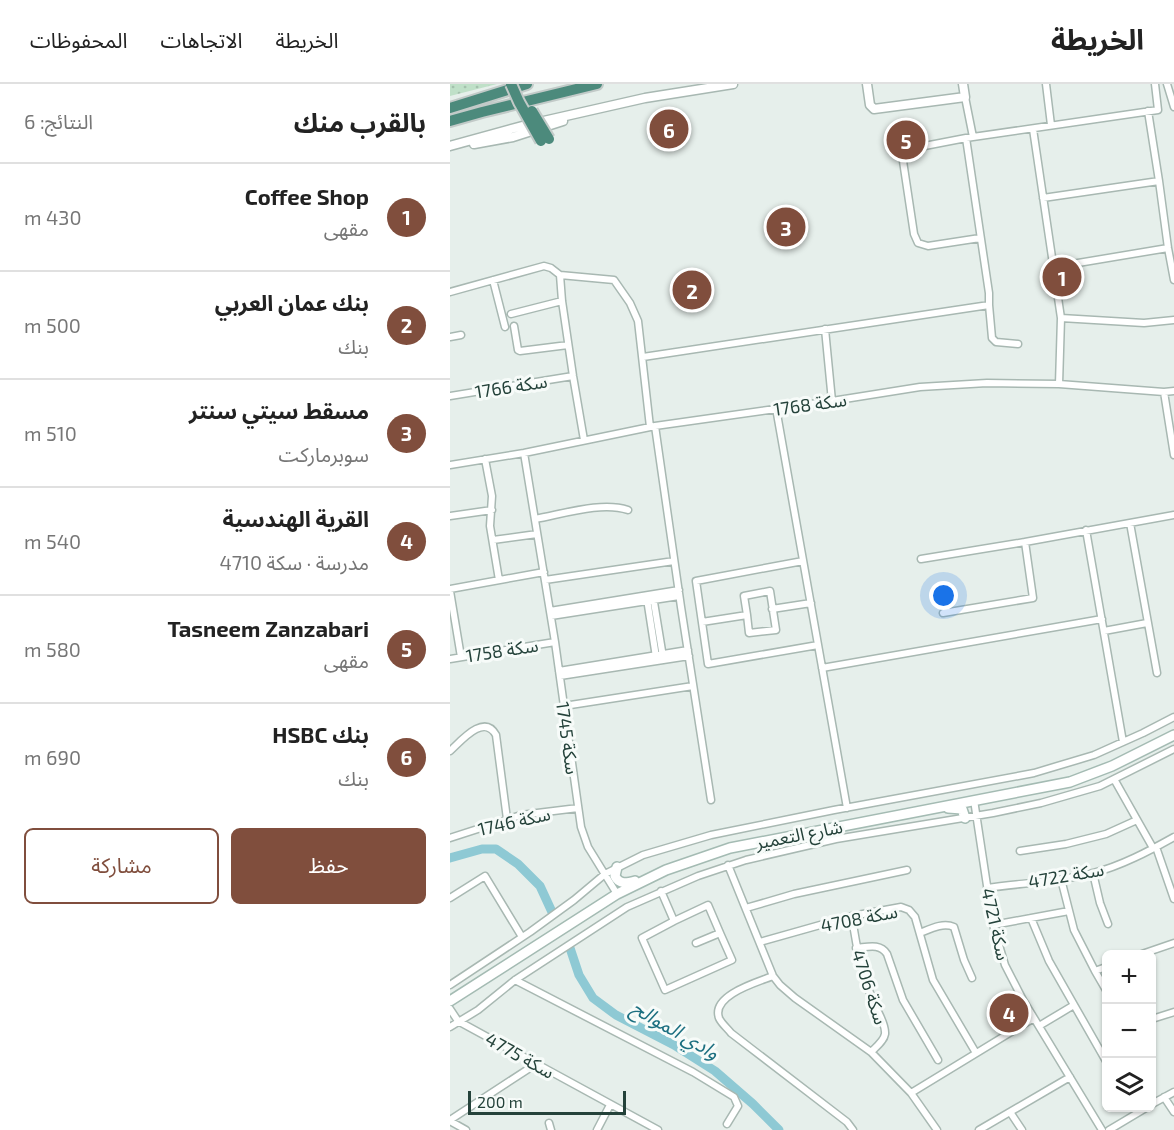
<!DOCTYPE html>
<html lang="ar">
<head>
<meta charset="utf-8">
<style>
  :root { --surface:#fff; --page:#f2f2f2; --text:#222; --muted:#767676; --line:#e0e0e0; --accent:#804e3d }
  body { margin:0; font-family:"Exo 2","Noto Sans Arabic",sans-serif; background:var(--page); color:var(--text); direction:rtl }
  .controls { position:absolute; right:18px; bottom:18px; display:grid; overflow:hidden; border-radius:9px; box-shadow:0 2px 4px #0004 }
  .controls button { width:54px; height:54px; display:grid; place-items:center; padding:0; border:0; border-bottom:2px solid var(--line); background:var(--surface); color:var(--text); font:30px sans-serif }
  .scale { position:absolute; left:18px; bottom:15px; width:158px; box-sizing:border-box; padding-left:6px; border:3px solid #24423a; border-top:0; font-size:16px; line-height:21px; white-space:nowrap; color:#24423a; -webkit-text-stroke:4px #f7fbf9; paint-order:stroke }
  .you { position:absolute; left:494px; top:512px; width:21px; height:21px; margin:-15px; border:4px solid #fff; border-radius:50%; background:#1a73e8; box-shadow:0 0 0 9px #1a73e833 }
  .badge { display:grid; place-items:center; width:39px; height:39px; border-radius:50%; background:var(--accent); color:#fff; font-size:20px; font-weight:700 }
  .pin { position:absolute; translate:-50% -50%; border:3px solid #fff; box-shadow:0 2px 6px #0006 }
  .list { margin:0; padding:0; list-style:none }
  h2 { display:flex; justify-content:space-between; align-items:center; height:78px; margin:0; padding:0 24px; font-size:26px }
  h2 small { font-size:20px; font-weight:400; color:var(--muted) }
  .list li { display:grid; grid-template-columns:39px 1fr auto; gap:18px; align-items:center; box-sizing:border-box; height:108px; padding:0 24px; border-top:2px solid var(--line) }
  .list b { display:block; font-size:22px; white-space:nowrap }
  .list p { margin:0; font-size:20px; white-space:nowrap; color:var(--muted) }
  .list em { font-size:20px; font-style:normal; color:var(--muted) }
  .actions { display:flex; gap:12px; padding:18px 24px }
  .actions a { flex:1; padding:14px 0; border:2px solid var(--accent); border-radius:9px; text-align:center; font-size:21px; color:var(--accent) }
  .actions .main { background:var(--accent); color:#fff }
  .icon { flex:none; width:33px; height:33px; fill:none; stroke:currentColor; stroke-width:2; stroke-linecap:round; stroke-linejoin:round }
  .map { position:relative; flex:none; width:724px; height:1046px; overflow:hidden; direction:ltr }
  header { display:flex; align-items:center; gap:36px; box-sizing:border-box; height:84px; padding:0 30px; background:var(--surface); border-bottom:2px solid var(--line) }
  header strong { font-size:28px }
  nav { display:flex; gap:33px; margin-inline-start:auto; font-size:21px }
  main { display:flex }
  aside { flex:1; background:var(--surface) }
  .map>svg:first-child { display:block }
</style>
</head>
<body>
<header>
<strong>الخريطة</strong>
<nav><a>الخريطة</a><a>الاتجاهات</a><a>المحفوظات</a></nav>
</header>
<main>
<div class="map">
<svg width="724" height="1046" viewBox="0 0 724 1046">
  <defs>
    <pattern id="grass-dots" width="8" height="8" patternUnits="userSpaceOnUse" patternTransform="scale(1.5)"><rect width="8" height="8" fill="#bfe0c8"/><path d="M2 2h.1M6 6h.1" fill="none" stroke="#a4c1ad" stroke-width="1.8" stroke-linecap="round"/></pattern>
  </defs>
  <rect width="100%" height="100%" fill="#e6efeb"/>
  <!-- grass -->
  <path fill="url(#grass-dots)" d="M0,0H47L0,12Z"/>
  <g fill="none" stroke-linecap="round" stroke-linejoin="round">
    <!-- river -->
    <path stroke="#8ec9d4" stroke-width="9" d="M0,774L32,765H46L68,780L90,802L102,828
      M120,864L129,891L143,914L166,931L224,961L265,987L303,1020L329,1046"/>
    <defs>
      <path id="minor" d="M596,0L601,41
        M717,0L724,23
        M515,13L523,53
        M698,27L709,97L718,164L724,196
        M583,45L611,234L609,300
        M593,114L709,97
        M530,154L478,162L468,159L464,150L453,77C453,71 454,68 459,65L516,54L708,26L705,0
        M604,183L718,164
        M110,191L164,196L180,219L188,237L200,343
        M43,196L55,243
        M0,208L94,182L101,184L110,191L112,217L123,292L134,356
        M539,221L542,254L546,258L568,260
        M61,230L112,217
        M611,234L694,239L724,236
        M64,242L68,266L70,267L118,261
        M375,245L382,317
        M0,253L11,251
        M193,273L539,221V209L516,54
        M714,308L724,371
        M0,312L123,292
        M326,324L397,724
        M205,342L231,523L261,716
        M74,369L105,558L131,743L138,763L167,810
        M35,375L42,412L40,442L49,496
        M0,381L74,369L205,342L382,317L470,303L537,299L609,300L714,308L724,307
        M0,432L42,426
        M85,435C113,430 152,417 178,426
        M680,439L707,589
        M636,446L673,658
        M43,456L87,450
        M471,475L575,458
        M353,477L246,497L258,580L368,561
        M95,496L224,477
        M0,505L94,488
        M0,507L11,573
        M203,512L213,573
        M197,515L206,573
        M322,525L361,519
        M100,527L229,506
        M493,529L583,514L575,458L724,431
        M101,532L229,512
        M252,538L297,531L294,512L320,507L326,546L299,549L297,531
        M654,547L697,539
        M0,575L105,558
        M372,584L652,535
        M109,587L238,566
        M110,592L239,572
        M114,622L243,602
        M0,667C11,657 34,629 46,651L57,735
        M664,695L703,764
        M524,716L543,841L555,881L573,916L652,1046
        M0,754L71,731L128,724
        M706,763L724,815
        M570,767L616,760L656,750L687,736
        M278,781L323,892L330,901L345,914L421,968L461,1009L487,1046
        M643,789L650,819L658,840
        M611,795L624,846L645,887L656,906
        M537,804C572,799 609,798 643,789C671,782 699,767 724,753
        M211,807L224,837L192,854L215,906L282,876L270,849L246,859
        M0,814L35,792L72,853
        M296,824L344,810L457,786
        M402,832C406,863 412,894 426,923C429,931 436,941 435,950C434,957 426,963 421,968
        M581,834L599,877L656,977
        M224,837L258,821L270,849
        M543,841L619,827
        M470,849C480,845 493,838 504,843L514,876L522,894
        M310,858L402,832L451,823L459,826L465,833L483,896L526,969
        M406,864C418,863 430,859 437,870L453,916L488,976
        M692,870L724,859
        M645,887L656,883
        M323,892C308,898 261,911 269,934C271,939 278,945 281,949L397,1038L403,1046
        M65,896L243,988L284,1013L288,1022L277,1040
        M0,901L80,848L124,816L155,790L193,771L261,751L384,726L584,689L644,671L693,649L724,633
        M0,925L8,937L208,1046
        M702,935L724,928
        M589,942L624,921
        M0,943L28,926L65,896L177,823L248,792L296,776L386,755L543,729L591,719L650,702L724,665
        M461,1009L584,934
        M714,1013L724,1028
        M702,1020L724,1008
        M560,1028L572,1046
        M0,1036L86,980
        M0,1037L16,1046
        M99,1039L101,1046
        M147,1046L160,1021
        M529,1046L620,993
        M659,1046L696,1024"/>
      <path id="tertiary" d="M417,0L420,21L424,25L515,13L513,0
        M24,60L63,53L113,37
        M0,62L76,41L195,14L283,0"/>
      <path id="secondary" d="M498,724L512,725L515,734
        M167,783L165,792C169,801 177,799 185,797
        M0,917L167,810L216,786L280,764L620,698L662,682L724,651"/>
      <path id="trunk" d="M0,24L77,0
        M0,37L32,28L147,0"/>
    </defs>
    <!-- minor casing -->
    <use href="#minor" stroke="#a8b8b2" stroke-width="9"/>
    <!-- tertiary casing -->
    <use href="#tertiary" stroke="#a8b8b2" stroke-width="11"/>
    <!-- secondary casing -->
    <use href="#secondary" stroke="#a4bbb3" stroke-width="12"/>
    <!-- trunk casing -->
    <use href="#trunk" stroke="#c2cac8" stroke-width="14"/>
    <!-- minor -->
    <use href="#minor" stroke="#fff" stroke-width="6"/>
    <!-- tertiary -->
    <use href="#tertiary" stroke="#fff" stroke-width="8"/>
    <!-- secondary -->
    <use href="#secondary" stroke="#fff" stroke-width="9"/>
    <!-- trunk -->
    <use href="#trunk" stroke="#4c8a7c" stroke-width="10"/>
    <defs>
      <path id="trunk-bridge" d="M61,0L69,18L91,57
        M82,27L99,55"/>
    </defs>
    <!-- trunk-bridge casing -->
    <use href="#trunk-bridge" stroke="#c2cac8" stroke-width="14" stroke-linecap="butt"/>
    <!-- trunk-bridge -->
    <use href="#trunk-bridge" stroke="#4c8a7c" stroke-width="10"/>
  </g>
  <g text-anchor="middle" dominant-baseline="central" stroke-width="6" stroke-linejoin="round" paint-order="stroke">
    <!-- street labels -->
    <g font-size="18" fill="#24423a" stroke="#f7fbf9">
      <text transform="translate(61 302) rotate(-9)">سكة 1766</text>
      <text transform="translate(360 320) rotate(-8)">سكة 1768</text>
      <text transform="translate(52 566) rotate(-9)">سكة 1758</text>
      <text transform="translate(118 654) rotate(82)">سكة 1745</text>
      <text transform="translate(64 737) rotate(-13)">سكة 1746</text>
      <text transform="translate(349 750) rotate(-11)">شارع التعمير</text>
      <text transform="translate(616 791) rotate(-10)">سكة 4722</text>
      <text transform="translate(409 834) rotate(-11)">سكة 4708</text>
      <text transform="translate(546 840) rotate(77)">سكة 4721</text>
      <text transform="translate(420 903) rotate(72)">سكة 4706</text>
      <text transform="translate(70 971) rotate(29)">سكة 4775</text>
    </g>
    <!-- water labels -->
    <g font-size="20" font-style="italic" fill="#1c6f80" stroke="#f7fbf9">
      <text transform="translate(226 945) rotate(30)">وادي الموالح</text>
    </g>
  </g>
</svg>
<div class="controls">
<button>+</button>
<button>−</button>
<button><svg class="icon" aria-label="layers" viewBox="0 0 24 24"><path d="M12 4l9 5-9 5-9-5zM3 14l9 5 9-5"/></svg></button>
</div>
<div class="scale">200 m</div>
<div class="you"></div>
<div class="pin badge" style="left:612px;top:193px">1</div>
<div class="pin badge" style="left:242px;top:206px">2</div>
<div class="pin badge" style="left:336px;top:143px">3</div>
<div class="pin badge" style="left:559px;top:929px">4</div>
<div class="pin badge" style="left:456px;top:56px">5</div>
<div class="pin badge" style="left:219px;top:45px">6</div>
</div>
<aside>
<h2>بالقرب منك<small>النتائج: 6</small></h2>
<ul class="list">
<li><span class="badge">1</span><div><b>Coffee Shop</b><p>مقهى</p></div><em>430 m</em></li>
<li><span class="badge">2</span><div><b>بنك عمان العربي</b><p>بنك</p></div><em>500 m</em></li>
<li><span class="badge">3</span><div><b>مسقط سيتي سنتر</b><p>سوبرماركت</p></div><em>510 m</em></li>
<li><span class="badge">4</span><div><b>القرية الهندسية</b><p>مدرسة · سكة 4710</p></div><em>540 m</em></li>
<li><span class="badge">5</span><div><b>Tasneem Zanzabari</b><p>مقهى</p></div><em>580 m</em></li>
<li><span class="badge">6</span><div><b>بنك HSBC</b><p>بنك</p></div><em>690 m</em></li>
</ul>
<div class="actions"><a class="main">حفظ</a><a>مشاركة</a></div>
</aside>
</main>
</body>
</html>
